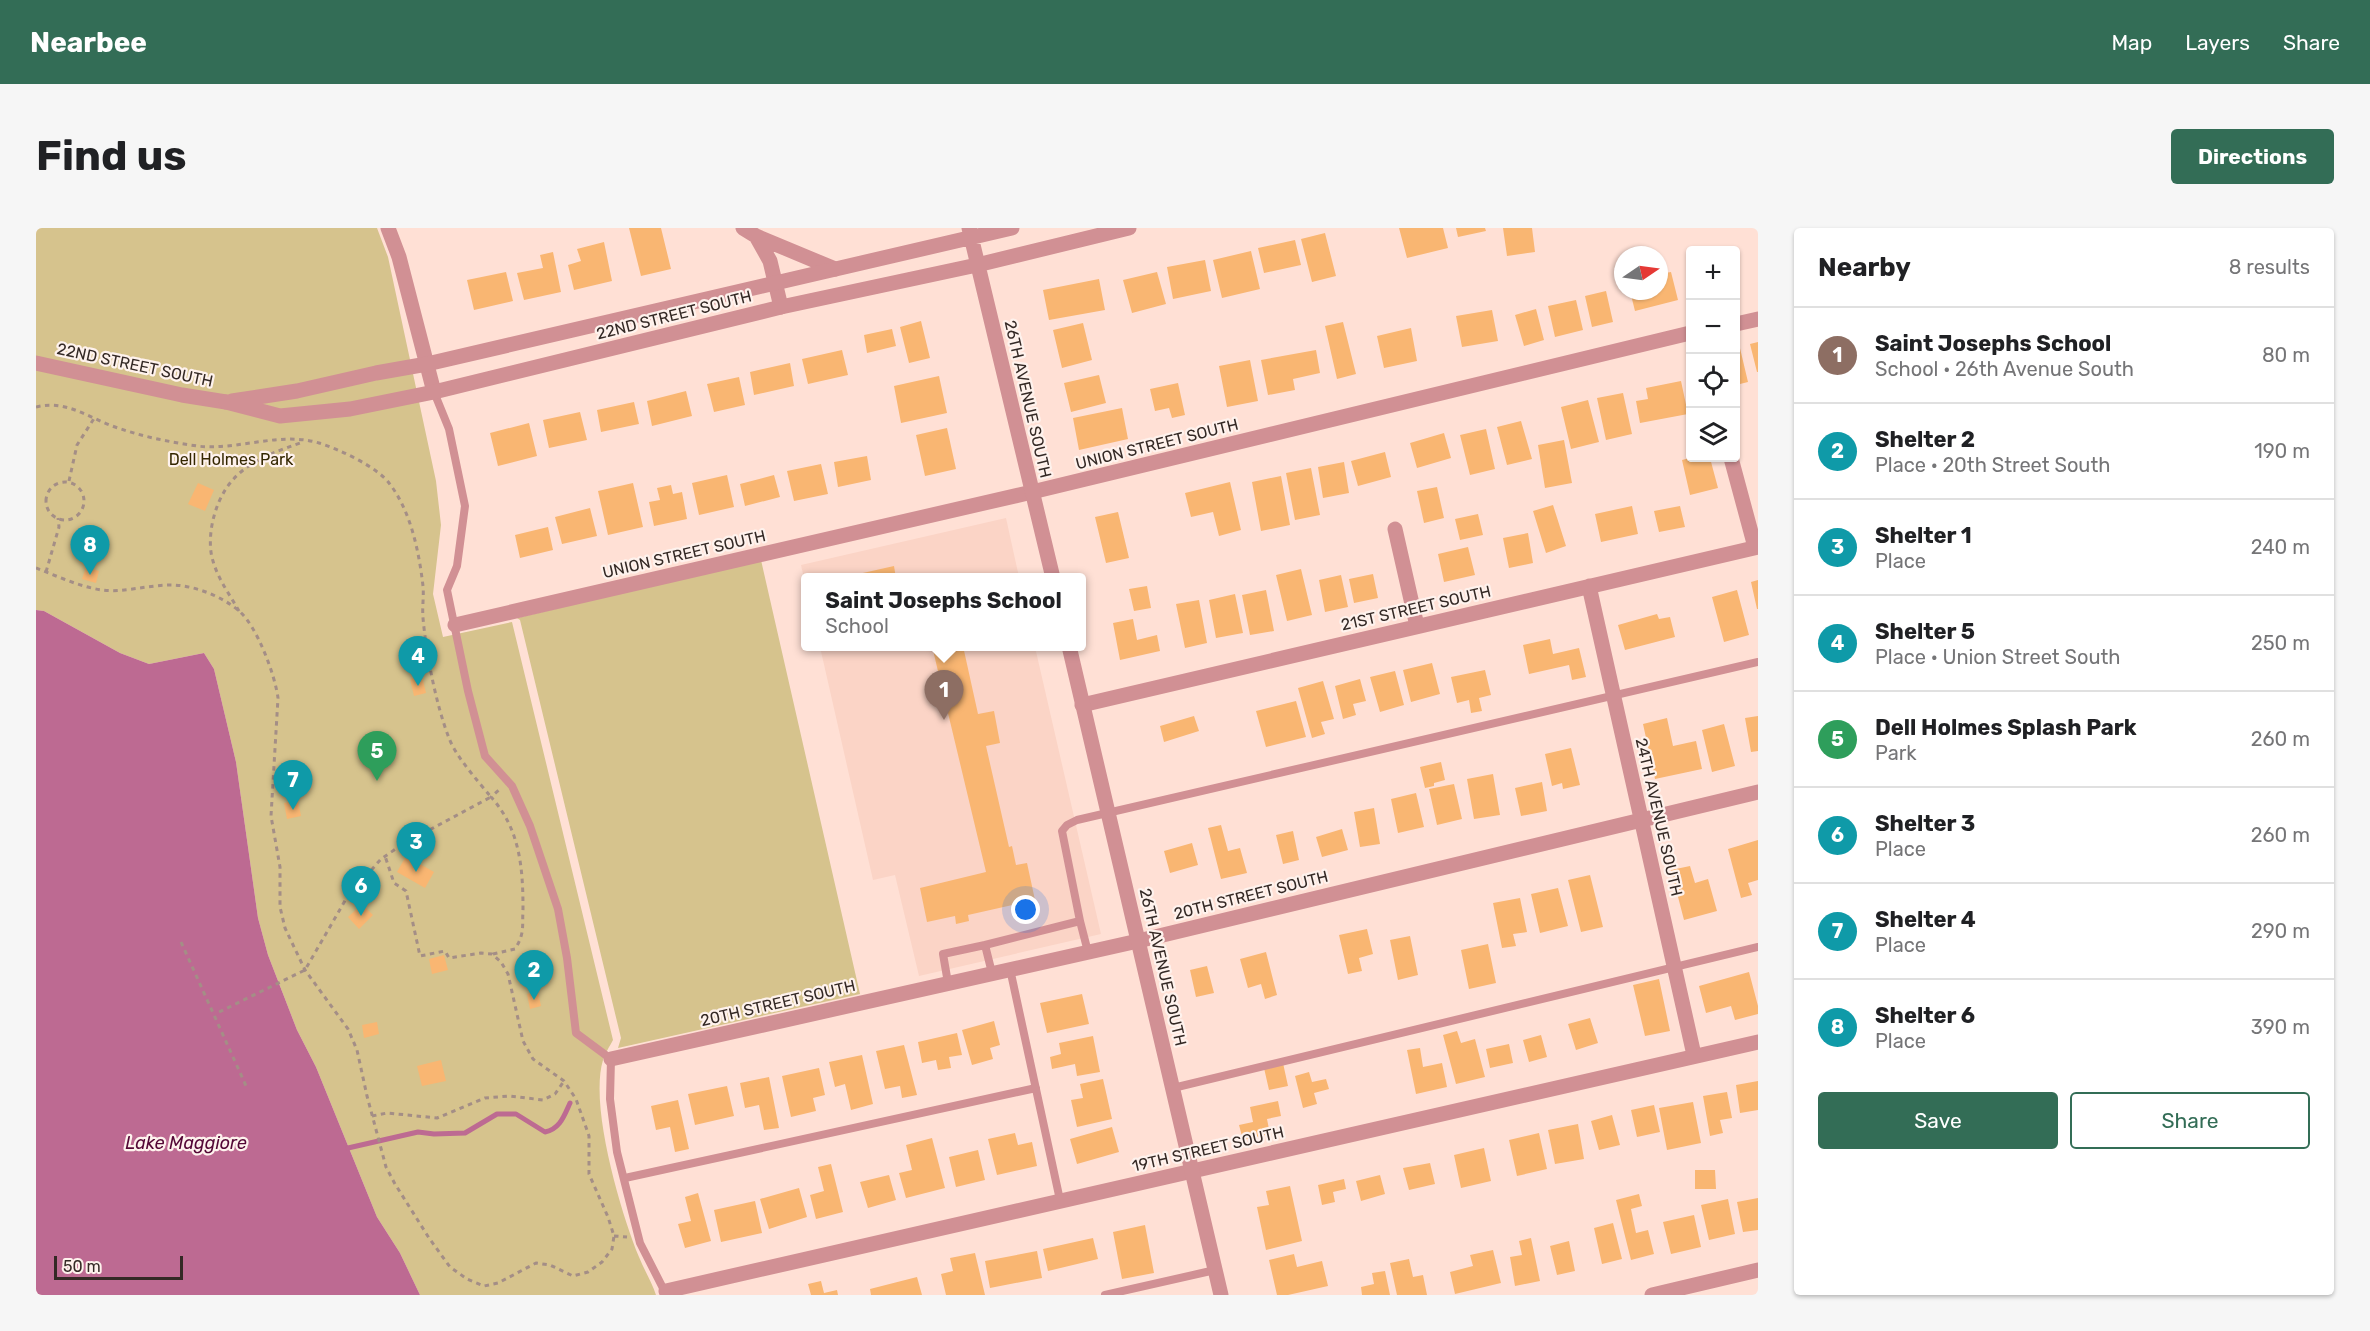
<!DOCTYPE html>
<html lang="en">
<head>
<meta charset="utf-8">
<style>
  :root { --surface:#fff; --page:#f6f6f6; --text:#202124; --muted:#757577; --line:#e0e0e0; --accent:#336d56 }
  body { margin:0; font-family:Rubik,sans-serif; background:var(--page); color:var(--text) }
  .controls { position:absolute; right:18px; top:18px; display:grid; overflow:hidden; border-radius:6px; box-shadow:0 2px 4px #0004 }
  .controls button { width:54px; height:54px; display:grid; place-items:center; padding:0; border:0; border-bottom:2px solid var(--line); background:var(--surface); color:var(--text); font:30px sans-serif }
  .compass { position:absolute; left:1578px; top:18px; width:54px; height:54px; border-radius:50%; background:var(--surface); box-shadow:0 2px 4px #0004; rotate:77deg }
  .scale { position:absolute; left:18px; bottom:15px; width:129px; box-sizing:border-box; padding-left:6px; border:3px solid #342925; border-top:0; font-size:16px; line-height:21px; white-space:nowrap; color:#342925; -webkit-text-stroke:4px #fef2ed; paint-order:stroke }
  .you { position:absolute; left:990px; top:682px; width:21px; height:21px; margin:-15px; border:4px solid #fff; border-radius:50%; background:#1a73e8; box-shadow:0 0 0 9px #1a73e833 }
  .badge { display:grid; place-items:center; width:39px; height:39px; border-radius:50%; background:var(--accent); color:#fff; font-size:20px; font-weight:700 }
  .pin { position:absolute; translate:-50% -50px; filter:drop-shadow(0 2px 3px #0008) }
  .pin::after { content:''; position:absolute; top:32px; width:21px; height:18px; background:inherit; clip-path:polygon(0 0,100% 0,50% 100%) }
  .popup { position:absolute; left:765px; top:345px; width:285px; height:78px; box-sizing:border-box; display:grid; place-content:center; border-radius:6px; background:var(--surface); filter:drop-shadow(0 2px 4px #0005); font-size:20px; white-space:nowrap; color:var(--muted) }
  .popup b { font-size:22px; color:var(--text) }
  .popup::after { content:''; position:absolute; left:50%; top:100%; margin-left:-12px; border:12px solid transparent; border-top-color:var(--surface) }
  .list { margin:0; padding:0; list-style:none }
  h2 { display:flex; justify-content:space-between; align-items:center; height:78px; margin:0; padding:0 24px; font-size:26px }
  h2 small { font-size:20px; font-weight:400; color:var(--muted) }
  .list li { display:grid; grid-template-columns:39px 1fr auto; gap:18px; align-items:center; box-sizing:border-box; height:96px; padding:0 24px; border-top:2px solid var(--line) }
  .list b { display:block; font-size:22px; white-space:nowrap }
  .list p { margin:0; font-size:20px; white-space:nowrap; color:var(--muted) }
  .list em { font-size:20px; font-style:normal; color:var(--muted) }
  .actions { display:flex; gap:12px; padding:18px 24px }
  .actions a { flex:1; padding:14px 0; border:2px solid var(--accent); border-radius:6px; text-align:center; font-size:21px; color:var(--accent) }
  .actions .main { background:var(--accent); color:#fff }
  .icon { flex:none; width:33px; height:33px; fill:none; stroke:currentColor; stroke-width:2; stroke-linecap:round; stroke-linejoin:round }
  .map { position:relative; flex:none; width:1722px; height:1067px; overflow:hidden; border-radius:6px }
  header { display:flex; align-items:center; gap:36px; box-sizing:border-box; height:84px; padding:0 30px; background:var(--accent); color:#fff }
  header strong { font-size:28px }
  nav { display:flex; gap:33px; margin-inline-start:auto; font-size:21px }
  .intro { display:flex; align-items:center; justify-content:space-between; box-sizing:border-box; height:144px; padding:0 36px }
  h1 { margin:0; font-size:42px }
  .button { padding:15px 27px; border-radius:6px; background:var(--accent); color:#fff; font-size:21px; font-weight:700 }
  main { display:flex; gap:36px; padding:0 36px }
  aside { flex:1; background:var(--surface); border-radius:6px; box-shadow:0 2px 4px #0004 }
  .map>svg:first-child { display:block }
</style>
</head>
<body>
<header>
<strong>Nearbee</strong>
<nav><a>Map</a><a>Layers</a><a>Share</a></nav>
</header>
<div class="intro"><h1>Find us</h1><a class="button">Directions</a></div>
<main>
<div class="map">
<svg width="1722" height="1067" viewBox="0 0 1722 1067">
  <rect width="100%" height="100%" fill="#ffe0d5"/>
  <!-- built -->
  <path fill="#fbd4c6" d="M970,290L983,349L770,350V359L765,337Z
    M784,419H999L1065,706L883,748L859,647L837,652Z"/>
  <!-- green -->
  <path fill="#d6c38d" d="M0,0H341L352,29L400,253L405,297L397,366L407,409L476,394L577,812C574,818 569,825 567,832C553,878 585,985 603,1029C608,1042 616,1054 620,1067H384L364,1025L341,989L280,839L261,802L232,727L222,690L200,534L178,441L168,425L113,436L84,425L8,383L0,382Z
    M725,332L824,766L582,820L585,810L484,392L481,390Z"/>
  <!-- water -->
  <path fill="#bd6a92" d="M0,382L8,383L84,425L113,436L168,425L178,441L200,534L222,690L232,727L261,802L280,839L341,989L364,1025L384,1067H0Z"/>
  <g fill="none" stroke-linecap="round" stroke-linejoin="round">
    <!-- stream -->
    <path stroke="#bd6a92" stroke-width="5" d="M312,920L382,904L398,906L429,905L461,886H480L509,904C524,901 528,888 534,875"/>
  </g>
  <!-- building -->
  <path fill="#f9b672" d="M593,0H625L635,41L605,48Z
    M1363,0H1407L1412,20L1371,30Z
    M1420,0H1449L1450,3L1422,9Z
    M1467,0H1496L1499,24L1471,28Z
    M1289,5L1300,48L1276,54L1265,11Z
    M1259,12L1265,37L1228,45L1222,20Z
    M568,14L576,53L538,62L532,37L545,33L541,21Z
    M1215,23L1224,61L1186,70L1177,32Z
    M517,24L525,64L488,72L481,45L507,40L504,27Z
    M1169,32L1175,63L1137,71L1131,39Z
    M470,44L477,73L438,82L431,52Z
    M1121,44L1130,76L1096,85L1087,52Z
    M1635,44L1642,72L1599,83L1594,63H1623V46Z
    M1063,51L1069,82L1013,92L1007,62Z
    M1570,63L1577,94L1556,99L1549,68Z
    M1540,72L1547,102L1519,109L1512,78Z
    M1500,81L1508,112L1488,118L1479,87Z
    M1456,82L1462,113L1426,119L1420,88Z
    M885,93L894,130L873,135L864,99Z
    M1307,94L1320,146L1301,151L1289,98Z
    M1047,95L1056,132L1026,140L1017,102Z
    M1375,100L1381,133L1348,140L1341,108Z
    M856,101L860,118L831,125L828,107Z
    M1722,114V144H1721L1714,116Z
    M1703,116L1712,154L1700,157V117Z
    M806,122L812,147L772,156L766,131Z
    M1280,122L1284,145L1257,151L1259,162L1232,167L1225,132Z
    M1214,132L1222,173L1191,179L1183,138Z
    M754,135L758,158L718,167L714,144Z
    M1063,147L1070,175L1035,184L1028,155Z
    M903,148L911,185L865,195L858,158Z
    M703,149L709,177L678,184L671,156Z
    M1645,153L1652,186L1604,195L1600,173L1612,171L1610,160Z
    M1142,155L1149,187L1136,190L1133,180L1119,183L1114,161Z
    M650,163L656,188L616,198L611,173Z
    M1587,165L1596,206L1570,212L1561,170Z
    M1552,172L1563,214L1535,221L1525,179Z
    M598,174L603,196L565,204L561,182Z
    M1086,180L1092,211L1043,222L1037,190Z
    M544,184L551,212L513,220L507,192Z
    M1485,193L1496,231L1471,237L1461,199Z
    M493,195L501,228L462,238L454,205Z
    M911,200L920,241L889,248L880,207Z
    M1450,201L1459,241L1434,247L1424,207Z
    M1408,205L1415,230L1381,240L1374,215Z
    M1528,212L1536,255L1509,260L1502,217Z
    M1349,224L1355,249L1322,258L1315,233Z
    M831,228L835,252L802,259L798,234Z
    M1654,230H1674L1682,260L1654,267L1646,232Z
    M1308,234L1313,265L1287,270L1282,239Z
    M785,236L792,266L758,273L751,243Z
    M1275,240L1284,287L1259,292L1250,245Z
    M691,247L698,279L663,287L656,255Z
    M738,247L744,269L709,278L704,256Z
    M1245,248L1254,297L1225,303L1216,254Z
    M1194,254L1205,302L1183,308L1177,284L1155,289L1149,265Z
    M162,255L178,262L169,283L152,276Z
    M597,255L607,299L572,307L562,263Z
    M635,257L637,266L646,264L651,291L618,298L613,274L624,272L621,260Z
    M1401,259L1408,290L1388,295L1381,263Z
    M1517,277L1530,318L1510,325L1497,283Z
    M1596,278L1602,306L1565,314L1559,286Z
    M1644,278L1649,299L1623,304L1618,283Z
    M554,280L561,308L526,316L519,289Z
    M1082,284L1093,330L1070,335L1059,289Z
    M1442,286L1447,307L1424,312L1419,291Z
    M512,299L517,322L484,330L479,307Z
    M1492,305L1497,335L1473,340L1467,310Z
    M1432,319L1439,347L1408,354L1402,326Z
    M858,338L860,350H809V349Z
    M50,339L63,343L60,355L46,351Z
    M1265,341L1276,387L1251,393L1240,347Z
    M1337,346L1342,370L1318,375L1313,351Z
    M1305,347L1312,379L1289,384L1283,352Z
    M1722,352V381H1721L1715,354Z
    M1111,358L1115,380L1098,383L1093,361Z
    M1230,362L1238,403L1214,407L1206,367Z
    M1701,362L1713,407L1688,414L1676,369Z
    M1199,366L1207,405L1180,410L1173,372Z
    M1163,372L1171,415L1149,420L1140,376Z
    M1621,386L1623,391L1634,389L1639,409L1589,422L1582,397Z
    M1097,391L1101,412L1121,407L1124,423L1084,432L1077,395Z
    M1514,411L1517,426L1543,420L1550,449L1536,452L1533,437L1493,446L1487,417Z
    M896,418H927L942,486L958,483L964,515L950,518L973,619L976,618L980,637L991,635L999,672L932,687L933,693L920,696L919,688L891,694L884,660L950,644Z
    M1396,435L1404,466L1375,474L1367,442Z
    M1449,442L1455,467L1443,470L1446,483L1435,485L1433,472L1421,475L1415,449Z
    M1359,443L1368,477L1344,484L1334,449Z
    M386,448L390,465L378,468L374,451Z
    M1324,451L1330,473L1317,476L1320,487L1307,491L1299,458Z
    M1287,453L1298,491L1285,494L1289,506L1276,510L1262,460Z
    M1260,473L1270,509L1230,519L1220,483Z
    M1158,488L1163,503L1128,514L1124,498Z
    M1722,488V523L1715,524L1709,490Z
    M1631,490L1637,518L1660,513L1666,541L1619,551L1607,496Z
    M1688,496L1699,538L1676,544L1666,502Z
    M1535,520L1544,557L1527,561L1526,555L1516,558L1509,526Z
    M1405,534L1409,552L1398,555V558L1389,560L1384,539Z
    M1457,546L1464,587L1438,591L1431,551Z
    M1506,554L1511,583L1485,588L1479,560Z
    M1418,556L1426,591L1401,597L1393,561Z
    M1380,565L1388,599L1362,605L1355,571Z
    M262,572L265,588L251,591L248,575Z
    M1338,580L1344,616L1324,619L1318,584Z
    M1185,597L1192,623L1204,620L1211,645L1185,651L1172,600Z
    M1306,601L1312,622L1286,629L1280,609Z
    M1257,603L1263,632L1247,636L1240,607Z
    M1722,612V652L1712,655L1716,667L1705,670L1692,621Z
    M1156,615L1162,637L1134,645L1128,623Z
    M370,628L398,644L389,660L361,644Z
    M1654,638L1659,655L1672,651L1681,683L1648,692L1635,642Z
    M1554,647L1567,699L1545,704L1532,652Z
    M1522,660L1532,698L1504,705L1495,666Z
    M1484,670L1491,704L1477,706L1480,718L1466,720L1457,675Z
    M326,676L337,687L323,701L312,689Z
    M1331,701L1337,726L1323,730L1326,743L1312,746L1303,707Z
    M1374,708L1382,747L1362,752L1354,712Z
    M1452,716L1460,755L1433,761L1425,722Z
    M1230,724L1241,767L1229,771L1225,756L1212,760L1204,731Z
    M408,727L412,742L396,746L393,731Z
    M1171,738L1178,765L1160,769L1154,742Z
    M1713,744L1722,778V786L1699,792L1695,778L1670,785L1663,758Z
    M1623,751L1634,803L1609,808L1597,757Z
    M502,763L505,778L494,781L491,766Z
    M1046,766L1053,796L1011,805L1004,775Z
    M1554,790L1562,815L1540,822L1532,796Z
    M958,793L964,817L954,820L957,831L936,837L926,802Z
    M341,794L343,806L328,810L326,797Z
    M1421,803L1425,815L1439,811L1449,849L1420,856L1407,807Z
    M921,805L926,827L913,829L915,840L902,842L900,832L886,835L882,814Z
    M1505,807L1511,829L1493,834L1487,812Z
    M1057,808L1064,844L1041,848L1039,836L1016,841L1014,829L1025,826L1023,815Z
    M1473,816L1477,835L1454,840L1450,821Z
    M868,817L881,867L866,870L864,858L849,861L840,823Z
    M1384,820L1387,839L1406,835L1411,859L1380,866L1371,822Z
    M826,827L837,876L815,882L809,856L799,859L793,834Z
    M405,832L410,853L386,858L381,838Z
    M1247,835L1252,858L1233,862L1228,840Z
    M783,840L789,867L777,870L780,883L755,889L746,848Z
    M1273,844L1276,854L1290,851L1293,861L1278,865L1281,876L1267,880L1259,848Z
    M733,849L743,900L728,902L723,877L709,880L704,855Z
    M1067,851L1076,891L1041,899L1035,872L1047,870L1044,856Z
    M1722,853V882L1704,885L1700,857Z
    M691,858L698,888L659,897L652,866Z
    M1691,864L1696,890L1684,892L1687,905L1674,908L1667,868Z
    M642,872L653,921L639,924L634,899L620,902L615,878Z
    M1242,873L1245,888L1231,891L1234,906L1207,912L1203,897L1217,894L1214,879Z
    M1657,874L1665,915L1631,922L1623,880Z
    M1618,877L1624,904L1601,909L1595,882Z
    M1576,887L1584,917L1563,922L1555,893Z
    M1542,896L1548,931L1519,936L1512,902Z
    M1076,899L1083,924L1041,936L1034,911Z
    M979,905L982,917L996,914L1001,938L961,947L952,911Z
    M1503,905L1511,941L1481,948L1473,912Z
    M896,910L909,960L870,970L863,945L876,942L870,917Z
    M1448,920L1455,953L1425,960L1418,927Z
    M942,922L949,952L920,959L913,929Z
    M1394,935L1399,956L1373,962L1367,940Z
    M795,936L807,984L780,991L774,967L788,963L782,939Z
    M1659,942H1679L1680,961H1659Z
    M853,947L860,972L832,980L824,954Z
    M1344,947L1349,966L1325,973L1320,953Z
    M1308,951L1310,961L1297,964L1299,974L1286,977L1282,957Z
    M1254,958L1266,1013L1230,1022L1221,979L1233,977L1230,963Z
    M763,960L771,989L733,1001L724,971Z
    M662,965L675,1013L649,1020L642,996L655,993L649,969Z
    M1603,966L1606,978L1595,981L1600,1005L1612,1002L1618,1026L1595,1032L1580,972Z
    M1722,970V1002L1707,1004L1701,974Z
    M1692,971L1699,1006L1673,1012L1665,977Z
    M719,973L726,1005L685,1014L678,982Z
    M1658,987L1665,1019L1635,1026L1627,994Z
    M1577,995L1586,1031L1566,1036L1558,1000Z
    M1109,997L1118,1045L1086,1051L1077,1004Z
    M1057,1010L1062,1031L1012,1043L1007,1021Z
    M1495,1010L1504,1053L1479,1058L1474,1029L1486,1027L1483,1013Z
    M1533,1013L1539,1043L1521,1047L1514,1018Z
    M1457,1022L1465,1055L1419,1066L1414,1044L1437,1038L1434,1027Z
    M1001,1023L1006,1050L954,1060L949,1033Z
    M939,1025L949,1067H910L905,1046L917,1043L914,1030Z
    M1258,1026L1261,1039L1286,1033L1292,1058L1252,1067H1241L1233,1032Z
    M1373,1031L1377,1049L1387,1047L1391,1067H1361L1354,1035Z
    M1349,1043L1354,1067H1326L1325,1059L1338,1056L1336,1045Z
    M881,1049L886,1067H835L834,1061Z
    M785,1053L788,1065L801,1062L802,1067H775L772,1056Z"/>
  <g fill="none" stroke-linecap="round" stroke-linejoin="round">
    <!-- path -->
    <path stroke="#a48e86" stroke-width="3" stroke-dasharray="4.5 4.5" stroke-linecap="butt" d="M0,179C31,171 54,191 82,200C108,209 134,214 161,218C201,223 243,203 283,215C303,221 341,239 353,255C375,283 383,324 387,358C388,369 386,379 387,390C390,425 400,477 413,510C420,529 442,553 455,569L367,616L345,631L310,671L269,742L179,786
      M33,253L41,217L59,189
      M10 273a19 19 0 1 1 38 0a19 19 0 1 1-38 0Z
      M0,340C21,348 44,359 66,362C86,365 112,357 135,357C157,357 186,368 203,383C221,398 239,447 242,470L235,588L244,639V679L249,700L269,742L312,801L321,822L331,868L350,939L359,956L393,1010L414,1039L431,1051L448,1058L462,1055L500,1035L514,1037L537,1048L552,1044L566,1034L576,1021L578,1008L572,989L553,946V908L540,871L528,853L497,831L487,813L472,746L465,734L456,726L445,725L413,730L409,723L384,728L370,663L358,655L349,628
      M10,344L23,299L22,290
      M203,383C194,367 182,351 177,333C173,321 174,305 177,292C189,242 223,229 267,214
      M145,714L211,860
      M457,726L479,721C489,705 486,699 487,681C487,640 484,601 455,569L464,561
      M336,888L351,885L401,890L449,870L474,868L507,872L519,866L528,853
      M578,1008L591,1009"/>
    <!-- service -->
    <path stroke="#d19094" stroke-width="8" d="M398,164L413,201L429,278L421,338L411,362L432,463L449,528L476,558L494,598L522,681L531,730L540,805L575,831L574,871L581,924L604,1015L630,1066
      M1044,693L1052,724
      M974,741L1024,972
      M956,745L949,717L1044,693L1026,603L1031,597L1041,592L1722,434
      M912,755L907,726L949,717
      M1137,860L1722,719
      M589,950L1000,860
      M1069,1067L1179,1042"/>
    <!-- minor -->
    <path stroke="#d19094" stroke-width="15" d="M352,0L363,29L398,164
      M707,0L720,8L799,41
      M720,8L734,33L745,79
      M1700,96L1722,91
      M0,135L146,167L190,174
      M1695,230L1719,319
      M1359,301L1381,398
      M1553,358L1658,827
      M419,397L996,264L1654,105
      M1046,477L1722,319
      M575,831L1102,713L1722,564
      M630,1063L1722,814
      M1616,1067L1722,1042"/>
    <!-- tertiary -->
    <path stroke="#d19094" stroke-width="15" d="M933,0L1017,350
      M196,173L261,163L340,145L391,136L976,0
      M190,174L244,188L314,181L398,164L745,79L941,37L1093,0
      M1033,418L1185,1067"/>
  </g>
  <g text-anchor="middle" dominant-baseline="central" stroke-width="4.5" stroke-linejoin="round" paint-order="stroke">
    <!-- street labels -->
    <g font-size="16" fill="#342925" stroke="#fef2ed">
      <text transform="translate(638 87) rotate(-14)">22ND STREET SOUTH</text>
      <text transform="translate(99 137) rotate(12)">22ND STREET SOUTH</text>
      <text transform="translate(992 171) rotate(77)">26TH AVENUE SOUTH</text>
      <text transform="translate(1121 216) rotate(-14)">UNION STREET SOUTH</text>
      <text transform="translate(648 326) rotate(-13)">UNION STREET SOUTH</text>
      <text transform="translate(1380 380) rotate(-13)">21ST STREET SOUTH</text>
      <text transform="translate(1623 589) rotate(77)">24TH AVENUE SOUTH</text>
      <text transform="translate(1215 667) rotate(-14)">20TH STREET SOUTH</text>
      <text transform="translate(1127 739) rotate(77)">26TH AVENUE SOUTH</text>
      <text transform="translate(742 775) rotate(-13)">20TH STREET SOUTH</text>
      <text transform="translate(1172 921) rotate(-13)">19TH STREET SOUTH</text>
    </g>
    <!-- park labels -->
    <g font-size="16" fill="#342700" stroke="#fef2ed">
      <text x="195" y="231">Dell Holmes Park</text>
    </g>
    <!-- water labels -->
    <g font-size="18" font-style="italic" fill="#540736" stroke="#fef2ed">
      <text x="150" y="915">Lake Maggiore</text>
    </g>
  </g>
</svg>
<div class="controls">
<button>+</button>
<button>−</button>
<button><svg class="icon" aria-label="locate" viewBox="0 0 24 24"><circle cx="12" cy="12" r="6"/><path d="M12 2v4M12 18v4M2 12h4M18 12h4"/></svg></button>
<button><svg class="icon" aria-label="layers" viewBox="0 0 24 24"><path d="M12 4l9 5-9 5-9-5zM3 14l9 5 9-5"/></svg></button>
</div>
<svg class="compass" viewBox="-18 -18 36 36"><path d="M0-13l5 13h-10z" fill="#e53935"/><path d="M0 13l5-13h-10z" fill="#757577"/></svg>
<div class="scale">50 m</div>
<div class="you"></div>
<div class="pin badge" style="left:908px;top:492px;background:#8d6e63">1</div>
<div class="popup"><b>Saint Josephs School</b>School</div>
<div class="pin badge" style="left:498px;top:772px;background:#0f9aa8">2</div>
<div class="pin badge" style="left:380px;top:644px;background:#0f9aa8">3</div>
<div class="pin badge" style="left:382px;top:458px;background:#0f9aa8">4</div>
<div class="pin badge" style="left:341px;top:553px;background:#2e9e5b">5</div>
<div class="pin badge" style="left:325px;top:688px;background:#0f9aa8">6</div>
<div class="pin badge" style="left:257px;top:582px;background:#0f9aa8">7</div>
<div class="pin badge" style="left:54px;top:347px;background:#0f9aa8">8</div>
</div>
<aside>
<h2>Nearby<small>8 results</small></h2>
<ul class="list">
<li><span class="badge" style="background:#8d6e63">1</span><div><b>Saint Josephs School</b><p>School · 26th Avenue South</p></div><em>80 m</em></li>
<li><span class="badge" style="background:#0f9aa8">2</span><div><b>Shelter 2</b><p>Place · 20th Street South</p></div><em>190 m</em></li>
<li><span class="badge" style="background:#0f9aa8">3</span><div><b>Shelter 1</b><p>Place</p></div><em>240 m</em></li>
<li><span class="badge" style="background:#0f9aa8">4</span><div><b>Shelter 5</b><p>Place · Union Street South</p></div><em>250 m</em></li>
<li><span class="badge" style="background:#2e9e5b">5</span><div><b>Dell Holmes Splash Park</b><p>Park</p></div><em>260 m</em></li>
<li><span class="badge" style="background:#0f9aa8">6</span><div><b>Shelter 3</b><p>Place</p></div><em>260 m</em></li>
<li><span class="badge" style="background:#0f9aa8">7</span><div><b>Shelter 4</b><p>Place</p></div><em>290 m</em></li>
<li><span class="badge" style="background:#0f9aa8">8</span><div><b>Shelter 6</b><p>Place</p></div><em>390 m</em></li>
</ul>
<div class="actions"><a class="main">Save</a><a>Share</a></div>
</aside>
</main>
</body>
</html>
